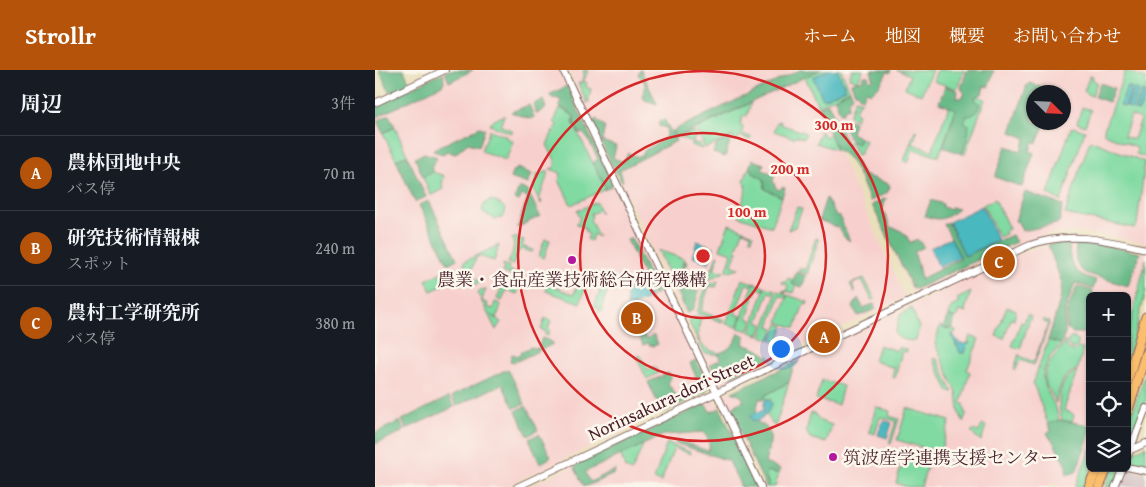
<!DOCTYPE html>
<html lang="ja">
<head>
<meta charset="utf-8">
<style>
  :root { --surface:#171b24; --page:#242831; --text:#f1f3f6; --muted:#9ea1a6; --line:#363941; --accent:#b45309 }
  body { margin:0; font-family:"Gentium Book Plus","Noto Serif JP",serif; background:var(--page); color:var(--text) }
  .controls { position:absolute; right:15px; bottom:15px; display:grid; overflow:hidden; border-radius:8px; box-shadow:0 1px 4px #0004 }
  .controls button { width:45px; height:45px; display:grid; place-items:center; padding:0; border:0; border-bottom:1px solid var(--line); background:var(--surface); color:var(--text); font:25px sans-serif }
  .compass { position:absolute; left:651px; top:15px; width:45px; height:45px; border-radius:50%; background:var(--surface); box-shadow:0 1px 4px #0004; rotate:114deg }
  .you { position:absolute; left:405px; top:278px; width:18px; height:18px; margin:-12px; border:4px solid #fff; border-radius:50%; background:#1a73e8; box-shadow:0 0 0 8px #1a73e833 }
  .badge { display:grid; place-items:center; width:32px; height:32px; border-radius:50%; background:var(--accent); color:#fff; font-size:16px; font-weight:700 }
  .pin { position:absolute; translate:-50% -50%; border:2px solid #fff; box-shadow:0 1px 5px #0006 }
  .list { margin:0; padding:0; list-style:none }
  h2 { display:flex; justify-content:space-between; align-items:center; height:65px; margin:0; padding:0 20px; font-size:21px }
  h2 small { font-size:16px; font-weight:400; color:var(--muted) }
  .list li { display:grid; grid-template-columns:32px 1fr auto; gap:15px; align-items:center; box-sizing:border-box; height:75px; padding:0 20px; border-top:1px solid var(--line) }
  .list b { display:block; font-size:19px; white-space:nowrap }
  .list p { margin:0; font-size:16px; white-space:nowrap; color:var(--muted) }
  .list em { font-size:16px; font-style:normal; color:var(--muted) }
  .icon { flex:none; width:28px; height:28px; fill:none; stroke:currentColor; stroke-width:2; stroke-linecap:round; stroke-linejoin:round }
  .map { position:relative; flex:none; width:771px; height:417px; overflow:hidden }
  header { display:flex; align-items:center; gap:30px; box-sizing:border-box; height:70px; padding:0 25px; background:var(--accent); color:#fff }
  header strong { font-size:24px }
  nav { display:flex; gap:28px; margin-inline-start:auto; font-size:18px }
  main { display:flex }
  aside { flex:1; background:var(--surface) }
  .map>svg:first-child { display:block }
</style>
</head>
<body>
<header>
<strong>Strollr</strong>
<nav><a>ホーム</a><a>地図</a><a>概要</a><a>お問い合わせ</a></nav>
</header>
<main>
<aside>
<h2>周辺<small>3件</small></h2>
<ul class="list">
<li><span class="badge">A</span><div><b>農林団地中央</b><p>バス停</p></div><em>70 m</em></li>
<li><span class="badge">B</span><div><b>研究技術情報棟</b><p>スポット</p></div><em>240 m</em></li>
<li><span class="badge">C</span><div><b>農村工学研究所</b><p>バス停</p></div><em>380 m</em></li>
</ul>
</aside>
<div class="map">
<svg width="771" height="417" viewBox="0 0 771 417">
  <rect width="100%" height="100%" fill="#fbf7ec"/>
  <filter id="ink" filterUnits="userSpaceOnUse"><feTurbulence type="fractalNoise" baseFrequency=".02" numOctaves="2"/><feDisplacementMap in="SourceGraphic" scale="10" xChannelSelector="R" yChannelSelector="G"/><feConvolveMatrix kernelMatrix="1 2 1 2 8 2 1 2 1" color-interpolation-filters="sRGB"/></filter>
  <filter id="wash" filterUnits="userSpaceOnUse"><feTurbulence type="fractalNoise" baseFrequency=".0096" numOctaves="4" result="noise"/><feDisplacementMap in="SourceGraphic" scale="20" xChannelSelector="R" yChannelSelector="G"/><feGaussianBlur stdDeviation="1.12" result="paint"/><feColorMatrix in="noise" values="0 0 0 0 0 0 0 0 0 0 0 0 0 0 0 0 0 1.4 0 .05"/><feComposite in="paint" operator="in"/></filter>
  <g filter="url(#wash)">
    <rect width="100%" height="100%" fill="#eadfbb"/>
    <!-- built -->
    <path fill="#f7d0cd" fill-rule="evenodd" d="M74,0H184L334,317L333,321L130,417H0V35Z
      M193,0H771V173L706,162L673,164L639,176L541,222L537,221L476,91L468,83L463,80L529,225L527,229L345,315L341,313ZM658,22H688V52H658Z
      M707,172L771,183V187L752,266V226H715V379L700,417H681L683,411L671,417H390L348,329L350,324L649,182L681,173Z
      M337,330L341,332L382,417H153Z"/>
    <!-- industrial -->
    <path fill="#d2bec3" d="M750,399L771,403V417H742Z"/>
    <!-- green -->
    <path fill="#80daa1" stroke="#657c66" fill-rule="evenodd" d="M208,0H213L209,11L212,13L211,17L216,19L214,28V32L212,33L203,13H208L207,11L209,2Z
      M445,0H453L438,7L448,29L471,19L462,0H466L475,20L443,36L430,7Z
      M477,0H488L483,11L474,8Z
      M522,0H557L546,25L530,18L535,5Z
      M562,0H589L582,19L558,11Z
      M750,1L771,8V23L767,21L759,40L764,41L771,23V87L761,84L762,77L729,64V59ZM752,16L757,18L751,36L746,34ZM756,45L766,49L759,69L749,66Z
      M715,5L718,6V10L722,12L717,26L712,24L709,21Z
      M603,26L610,29L590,84H587L590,77L589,52L600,31V27Z
      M480,29L487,31L486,33H483L480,42L483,44L481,49L474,46Z
      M376,33L372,46H368L365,56L368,57L367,64L376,67L375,70L364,66L362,71L358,70V66L330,78L321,59Z
      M574,36L581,39L564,86H561L538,79L533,93L529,91L540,60L542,61L538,74L557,81Z
      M707,37L716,40L710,56L702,53Z
      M185,38L199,46L198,53L231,119L196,135L184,110L186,103L175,99L180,97V90L172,75L178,61H180L182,54L179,52Z
      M129,45L126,56L137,60L136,63L115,55L116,52Z
      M406,51L405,54L431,63L429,68L421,66L419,68L399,61L402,52Z
      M20,57L32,85L21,90L8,63Z
      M698,57L710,61L686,131L673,124L696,58Z
      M115,60L131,66V68L138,71L131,90L106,81Z
      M319,61L322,67L319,69L318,72L321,74L325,73L327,79L316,75V72L304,67Z
      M445,61L450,67L455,64L462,80L441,73Z
      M485,68L490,70L485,84L482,85L475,71L483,73Z
      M717,71L770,92L762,155L759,158L690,144L714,73Z
      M374,98L377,100L378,103L389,109L390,119L407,127L397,157L363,146L370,125L371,115L369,110Z
      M173,101H174L164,130L167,131L166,134L158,118L162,105Z
      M58,102L69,106L67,114L68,119L57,125L55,124L48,107Z
      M620,129L634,159L630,161L631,164L624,167L608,135Z
      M116,130C125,134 136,138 127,148L120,149L108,142L107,139L110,133Z
      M221,132L226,143L224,140L216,144L217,147L215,149L223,167L218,164L216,171L212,169L214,164L210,162L211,159L201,154L205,148L202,141Z
      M422,137L427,139L420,157L413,160Z
      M354,154L379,164L377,169H375L376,164L368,161L361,180L364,182H362L357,195L364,198L351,202L357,183L345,179Z
      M142,167V169L149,170L147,176L158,180L157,182L146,179L142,184L138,195L133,193C136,186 141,177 137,169Z
      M441,168L444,169L432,204L423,201L424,198L430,200Z
      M170,169L175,170L169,188L164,186Z
      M124,175L119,191L104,186L101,188L95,204L97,208L105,211L103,214H99L89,194L90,191Z
      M283,180L309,189L300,217Z
      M342,185L344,186L339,199L349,202L333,210Z
      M771,189V222L752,292V266Z
      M128,194L134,196L133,200L148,206L147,210L127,202L129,198Z
      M208,199L216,202L205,233L171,221L172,214L184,218L185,217L186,220L199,224Z
      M67,202L72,214L56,221L51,210Z
      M413,208L419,210L417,214L421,215L418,223L412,221L411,223L408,222V220L411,221L413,215L407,213L408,211L411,212Z
      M489,208L500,229L497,230L487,210L477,214L480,222H479L475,214Z
      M367,209L378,213L377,216L371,214L360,244L366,246L362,257L351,254Z
      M343,211L341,217L334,216L326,241L349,250L347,252L323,244L322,242L331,216Z
      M128,213L144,219L142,224L131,220L127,231L122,229Z
      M228,213L232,221L227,237L229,240L224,243V238L219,237Z
      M379,213L389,217L388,220L382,218L372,248L377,250L373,261L363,258Z
      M390,217L400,220L399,224L394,222L383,252L388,254L384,265L375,262Z
      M109,219H111L107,230L109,232L113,234L112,237L118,239L120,232L126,234L122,248L116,245L126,252L121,260L103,224V222Z
      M402,221L412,225L411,228L405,226L394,256L399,258L396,269L386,266Z
      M596,222L590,240L591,243L584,241L581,248L573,245L576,237L584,233L582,229Z
      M413,225L433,232L432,235L429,234L420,258L403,252Z
      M632,237L641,240L639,250L636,249L629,269L621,266Z
      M537,238L544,257L541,271C534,271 524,270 520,264L525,245Z
      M652,244L656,246L645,279L637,276L646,252L649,253Z
      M319,247L326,249C320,269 323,278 344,283V285L329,283L314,252V249Z
      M170,248L176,251L173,258L175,259L173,266L170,265L171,261L166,260Z
      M668,249L674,252V254L659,295L645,290L641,300L639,299L644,284L645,286L659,292L673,254L667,251Z
      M403,254L409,256L404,268L409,270L407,274L397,270Z
      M565,256L581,260L580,263L577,264L581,276L589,283L590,278L594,273L593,272L595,266L604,269L592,300L595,302L586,333L589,334L591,345L588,352L584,341L582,323L560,274Z
      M692.5 273a5.5 5.5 0 1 1 11 0a5.5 5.5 0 1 1-11 0Z
      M673,270L686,274L675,287L669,300L668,307L671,318L681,338L684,350L673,354L658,313Z
      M690,271L691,277L695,280L700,281L703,278L708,279L703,299C687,305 684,317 681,333C679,326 674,321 671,315C665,297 683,284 690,271Z
      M504,275L523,281L524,277L532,280V282L527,281L520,308L517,307L519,298L499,291Z
      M265,285L273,300L280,297L283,303L272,309L261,287Z
      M560,288L562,289L578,322H574L558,289Z
      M702,301L689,340L699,345L697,352L687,350C682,333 682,310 702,301Z
      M771,302V332L752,383V358Z
      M447,310L468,316L463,335L441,329Z
      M414,312L400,357L391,344L393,342L396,329H389L391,325Z
      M501,337L515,341L514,346L524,349L516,374L514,373L521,351L505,347L500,364L494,362Z
      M532,338L575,351L565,383L522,370Z
      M436,343L440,344L445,351L457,355L451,373L435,368L431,361Z
      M607,355L611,356L606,371L597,363V360L604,362Z
      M292,373L315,382V384L299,378L286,412L279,409Z
      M268,375L257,401L250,398L246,385Z
      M771,376V400L752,396C753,384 761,381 771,376Z
      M531,379L555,387L546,417H532L521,413Z
      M715,379L716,398L708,417H700Z
      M738,398H746L738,417H730Z
      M392,401L404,404L400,417H395L391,407Z"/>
    <!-- forest -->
    <path fill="#68ba87" stroke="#596c59" d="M4,0H29L35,14L15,23Z
      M75,0H98L74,12L70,2Z
      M265,0H266L282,34L270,30L267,26C271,16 272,12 263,5Z
      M425,0H445L300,68L297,61Z
      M496,0H516L515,3L512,2C508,11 504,18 496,23L491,21L488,28L484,27L483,23H480L476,13L488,10L489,6H493L494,10L496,11L498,8Z
      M592,0L619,1L613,17L609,16L607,24L600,27V31L605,33C603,42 601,45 592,46L589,52L594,55L593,66L587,84L568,77L581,39L564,33L570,16L583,21L582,28H585L590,24L586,18Z
      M68,3L69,12L67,15L0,48V35Z
      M655,13L679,22H658V52L670,53L662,73L658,72L655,81L659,83L647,117L620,107L631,76L646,81L651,68L636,62L652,15Z
      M725,13L739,18L734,32L720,27Z
      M192,16L237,112L236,117L231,119L218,93L223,89L213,69L208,63H204L199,53V46L184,36L186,30L180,28L179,29L174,25Z
      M475,20L478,26L474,30L473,38H470L468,43H465L460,28Z
      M168,30L171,38L162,44L158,34Z
      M453,33L485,100L489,105L514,114L515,117L512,123L495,131C487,114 481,88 462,80L444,37Z
      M154,35L159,47L155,49L136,42Z
      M14,45L20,57L8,63L2,51Z
      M222,49L223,52L230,56L227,71L241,76L238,88L249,92L253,83L263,87L267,86L270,80L290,69L292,58L284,56V52L289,49L301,71L245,100L248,111H246C236,92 224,72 218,51Z
      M473,49L479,52L476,63L485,68L483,74L475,71L470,58Z
      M105,57L110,59L104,76L93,73L80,84L72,81L68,84L58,81L59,79Z
      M356,68L350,87L338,83L342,74Z
      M49,83L62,87L56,97L58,102L48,107L40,88Z
      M32,85L51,127L40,132L21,90Z
      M377,90L389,94L387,100L400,104L398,111L401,118L404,120L407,117L410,118L407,127L390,119L389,109L378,103L377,100L374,98Z
      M142,98L157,104L153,114L135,108L138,100L141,101Z
      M144,117L153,121L165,146L142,158L153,127L147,125L144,131L140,129Z
      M650,122L688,135L684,152L681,154L647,161L643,152L640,151Z
      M451,128L461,146L464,145L475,171L469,167L464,158L444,150Z
      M511,128L507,142L510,143L515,157C526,160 531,162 535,173L542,169L549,177L539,182L543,195L546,209L586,188L569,154L573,152L590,186L637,165L641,172L541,219L537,217L497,135Z
      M556,130L568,134V137L576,140L577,137L583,139C569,150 566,151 550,146Z
      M54,131L82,189L73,194L44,135Z
      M256,168L283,223L278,226L252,170Z
      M694,172C694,194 698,204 721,210L718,219L700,213L690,240V264L686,274L673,270L685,230L687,213L673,175Z
      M701,172L726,174L765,183L753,216L710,203C697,193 701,184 701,172Z
      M310,191L312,192L304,217L324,222L318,240L312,243L301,218Z
      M421,202L431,206L427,217L417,214Z
      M702,216L718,221L717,226H715V256L713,263H698L692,259V241Z
      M483,228L488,238L499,234L501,239L483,246L478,237Z
      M573,245L580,248L576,259L568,258Z
      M364,263L370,266L368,274L382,279L396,288L354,307L348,303H345L342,307L335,294L345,290L344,283C355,280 360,273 364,263Z
      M268,264L271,269L279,265L283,274L279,276L274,275L273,273L268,275L264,266Z
      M167,268L177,272L178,274L140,292L135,291L137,284L144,286L147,281L156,277L163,279Z
      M321,290L334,317L332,321L289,342L286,340L273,312L294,303L296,307L293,313L304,330L327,320L315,293Z
      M424,291L418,298L414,312L391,325L389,329H384L381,342L379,343L377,350C403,358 395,372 390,393L405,399L404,404L392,401L391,407L395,417H391L355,340L359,339L361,334L369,331L366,326L357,322Z
      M133,299L150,334L139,338L127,314L81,336L77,326Z
      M74,327L79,337L31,359L27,350Z
      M330,334L336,342L345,338L382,417H366L354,391L300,373L302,370L333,381C336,375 333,367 328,362L289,365L210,402L215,412L240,400L239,404L212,416L208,415L200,398L202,394Z
      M151,336L163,360L153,366L141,341Z
      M684,350L715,355V363L701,402L692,405L691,396L677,369L675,368L672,363L676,360L673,354Z
      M25,351L29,361L0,374V363Z
      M164,364L176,387L165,394L154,369Z"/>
    <!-- water -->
    <path fill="#48b8bf" stroke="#496c75" d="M453,0H462L471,19L448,29L438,7Z
      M752,16L757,18L750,37L745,35Z
      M759,19L764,20L757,39L752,37Z
      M767,21L771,23L764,41L759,40Z
      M607,136L623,170L590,186L574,152Z
      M576,168L585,187L564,197L555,178Z
      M322,171L339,177L334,193L317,187Z
      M266,206L276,228L253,238C249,223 253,214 266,206Z
      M577,263L585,274L595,273L590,278L589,283H585C583,277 580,271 576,266Z
      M392,328L397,333L393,342L383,351L377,350L376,347L377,344L389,340V332Z
      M508,350L517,353L512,368L503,365Z"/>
  </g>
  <g filter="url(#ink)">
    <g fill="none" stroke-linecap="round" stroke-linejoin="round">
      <defs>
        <path id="minor" d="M188,0L386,417
          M0,33L70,0
          M756,380L771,373
          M752,388L771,338
          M752,397L771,401
          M142,417L655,175C696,161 730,170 771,179
          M740,417L748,398"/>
        <path id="highway" d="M752,312L771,247
          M752,343L771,283
          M714,417L722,398
          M724,417L732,398"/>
      </defs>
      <!-- minor casing -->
      <use href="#minor" stroke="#82625d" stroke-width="8"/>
      <!-- highway casing -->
      <use href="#highway" stroke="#82625d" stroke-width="11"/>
      <!-- minor -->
      <use href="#minor" stroke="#fff" stroke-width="6"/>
      <!-- highway -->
      <use href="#highway" stroke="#fabe6d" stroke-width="9"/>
    </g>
  </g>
  <!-- distance rings -->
  <g fill="none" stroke="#d62828" stroke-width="2.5">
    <circle cx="328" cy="186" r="62"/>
    <circle cx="328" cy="186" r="123"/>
    <circle cx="328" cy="186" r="185"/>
  </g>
  <!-- markers -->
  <g fill="#b5179e" stroke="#fbf7ec" stroke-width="2">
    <circle cx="197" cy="190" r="5"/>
    <circle cx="458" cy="387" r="5"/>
  </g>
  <g text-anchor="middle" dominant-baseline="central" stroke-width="5" stroke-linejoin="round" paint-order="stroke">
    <!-- poi labels -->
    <g font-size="18" fill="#4a1f2b" stroke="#fbf7ec">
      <text x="197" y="209">農業・食品産業技術総合研究機構</text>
      <text x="468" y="387" text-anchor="start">筑波産学連携支援センター</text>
    </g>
    <!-- street labels -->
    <g font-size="18" fill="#4a1f2b" stroke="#fbf7ec">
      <text transform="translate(296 327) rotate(-25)">Norinsakura-dori Street</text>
    </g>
  </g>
  <circle cx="328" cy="186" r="8" fill="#d62828" stroke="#fbf7ec" stroke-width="2.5"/>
  <g font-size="15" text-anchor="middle" font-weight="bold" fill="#d62828" stroke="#fbf7ec" stroke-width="5" stroke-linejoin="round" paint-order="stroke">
    <text x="459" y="60">300 m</text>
    <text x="415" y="104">200 m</text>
    <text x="372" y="147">100 m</text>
  </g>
</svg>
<div class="controls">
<button>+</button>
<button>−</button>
<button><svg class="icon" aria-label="locate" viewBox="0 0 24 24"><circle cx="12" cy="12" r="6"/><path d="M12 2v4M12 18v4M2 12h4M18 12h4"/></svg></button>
<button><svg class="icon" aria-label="layers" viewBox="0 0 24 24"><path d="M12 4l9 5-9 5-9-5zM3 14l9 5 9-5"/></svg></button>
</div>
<svg class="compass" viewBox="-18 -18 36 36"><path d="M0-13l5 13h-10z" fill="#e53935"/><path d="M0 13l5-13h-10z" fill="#9ea1a6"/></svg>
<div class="you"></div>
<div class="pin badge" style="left:449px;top:267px">A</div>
<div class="pin badge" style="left:262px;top:248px">B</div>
<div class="pin badge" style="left:624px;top:192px">C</div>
</div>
</main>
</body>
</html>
